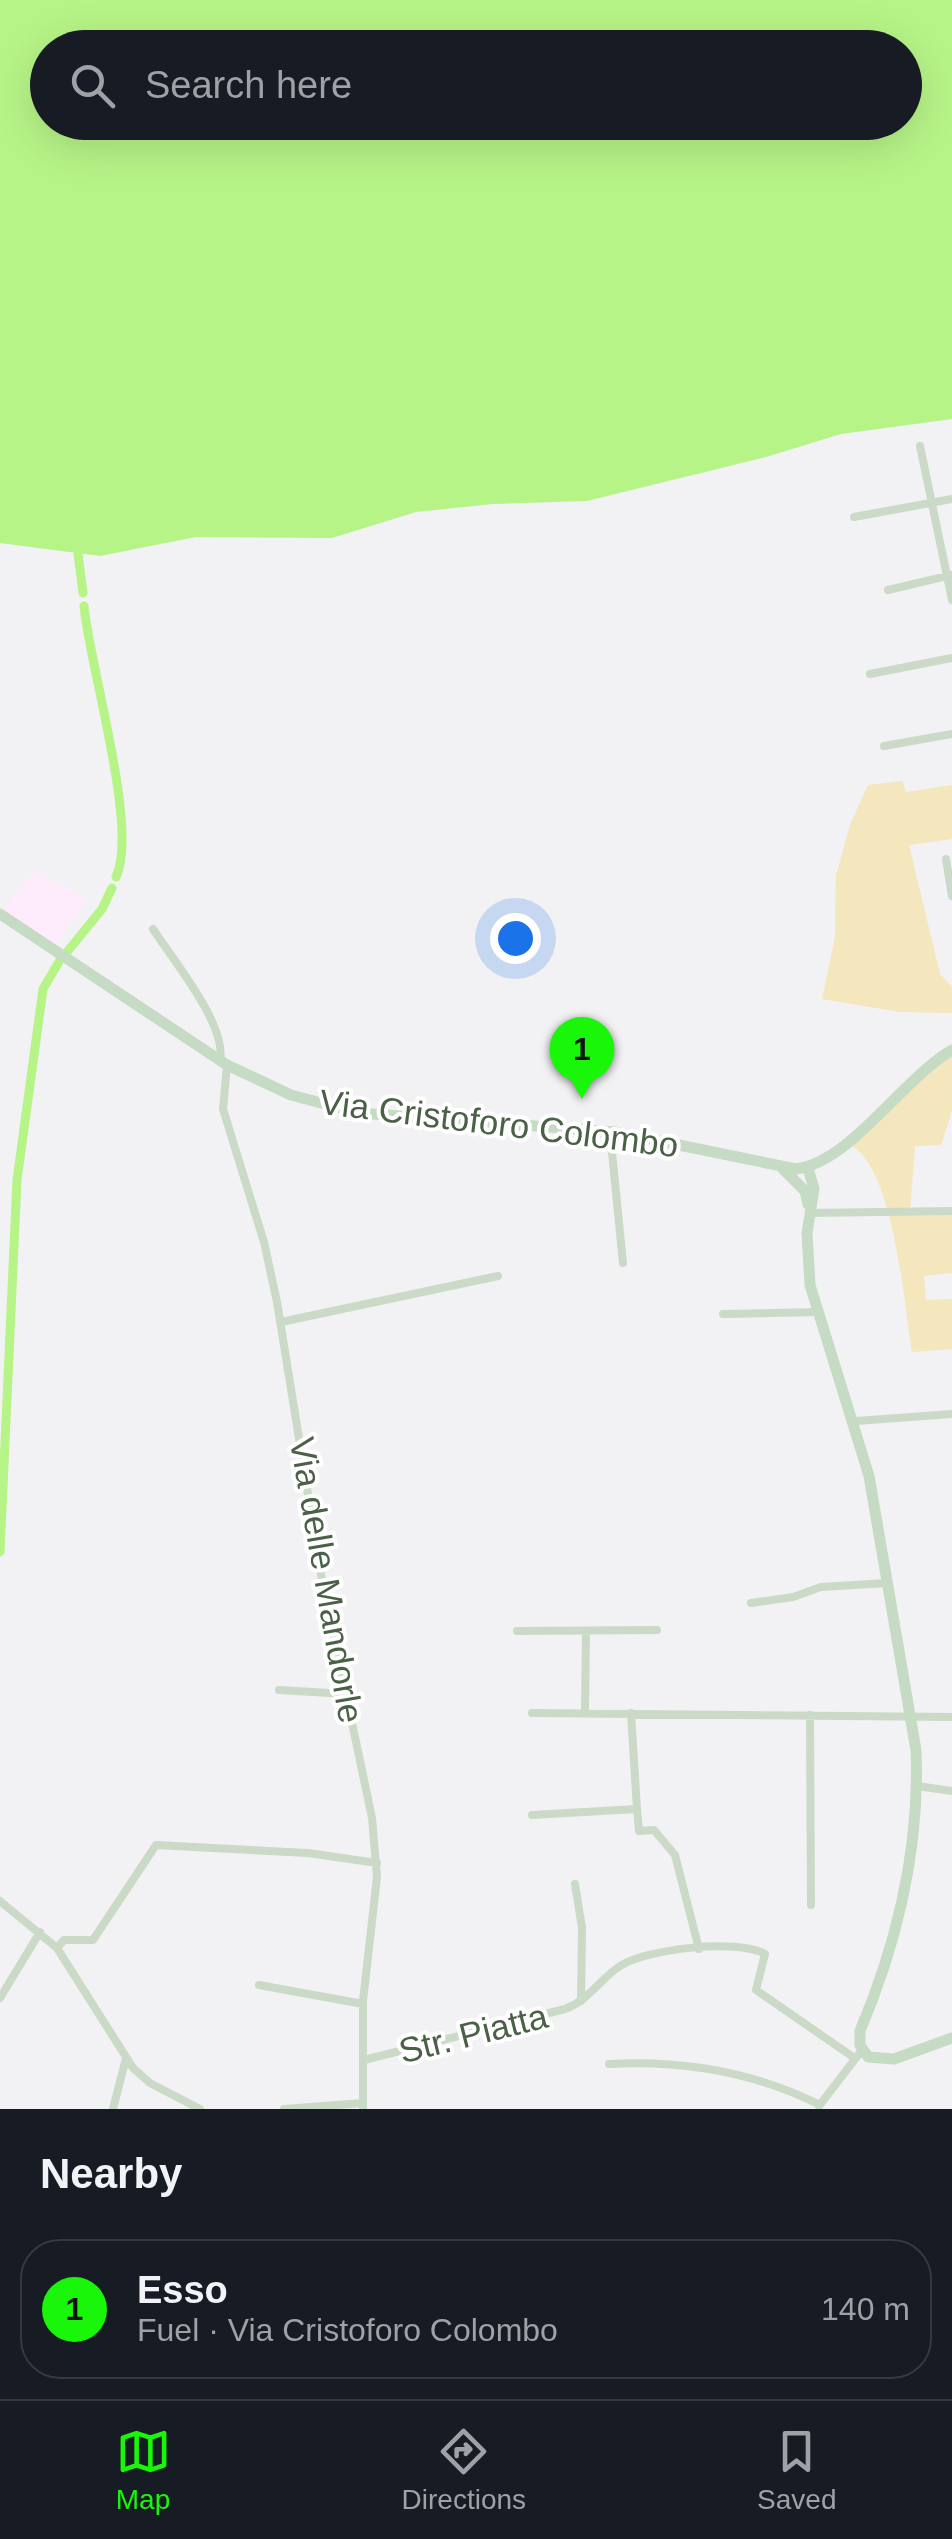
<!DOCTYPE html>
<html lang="en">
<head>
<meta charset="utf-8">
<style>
  :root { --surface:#171b24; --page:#242831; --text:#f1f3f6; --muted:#9ea1a6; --line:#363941; --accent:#1af609 }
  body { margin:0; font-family:Helvetica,sans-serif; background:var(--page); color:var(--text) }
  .you { position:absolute; left:515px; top:938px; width:35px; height:35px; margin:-25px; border:8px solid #fff; border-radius:50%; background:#1a73e8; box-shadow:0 0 0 15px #1a73e833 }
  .badge { display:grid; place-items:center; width:65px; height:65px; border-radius:50%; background:var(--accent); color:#111; font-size:32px; font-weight:700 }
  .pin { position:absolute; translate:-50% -82px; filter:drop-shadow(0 2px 5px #0008) }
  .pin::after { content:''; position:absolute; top:52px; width:35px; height:30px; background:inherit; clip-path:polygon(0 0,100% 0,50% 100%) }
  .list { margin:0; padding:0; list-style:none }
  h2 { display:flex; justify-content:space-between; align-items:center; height:130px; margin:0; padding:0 40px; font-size:42px }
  h2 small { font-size:32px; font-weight:400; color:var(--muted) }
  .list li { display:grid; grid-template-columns:65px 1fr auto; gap:30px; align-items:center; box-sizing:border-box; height:140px; margin:0 20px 20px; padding:0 20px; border:2px solid var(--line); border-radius:40px }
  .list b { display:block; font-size:38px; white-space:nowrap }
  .list p { margin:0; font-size:32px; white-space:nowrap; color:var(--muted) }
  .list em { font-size:32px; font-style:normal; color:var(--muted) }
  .icon { flex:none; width:55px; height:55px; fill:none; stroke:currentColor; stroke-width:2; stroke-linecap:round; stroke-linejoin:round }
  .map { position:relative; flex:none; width:952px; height:2109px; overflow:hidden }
  .search { position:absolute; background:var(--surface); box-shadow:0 10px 40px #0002; left:30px; right:30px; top:30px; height:110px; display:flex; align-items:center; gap:25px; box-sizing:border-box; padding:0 35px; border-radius:55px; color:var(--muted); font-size:38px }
  .sheet { height:290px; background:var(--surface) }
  nav { display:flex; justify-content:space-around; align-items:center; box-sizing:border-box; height:140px; border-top:2px solid var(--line); background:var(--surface); font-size:28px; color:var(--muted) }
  nav a { display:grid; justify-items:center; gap:5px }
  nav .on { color:var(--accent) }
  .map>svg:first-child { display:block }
</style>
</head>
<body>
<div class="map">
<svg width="952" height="2109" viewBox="0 0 952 2109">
  <rect width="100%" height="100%" fill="#f2f1f4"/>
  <!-- commercial -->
  <path fill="#feebfc" d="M34,870L87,900L53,949L0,914Z"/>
  <!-- green -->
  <path fill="#f4e6bd" d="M902,781L906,792L952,785V839L909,845L940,974L952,987V1013L900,1012L822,999L835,937L836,875L850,825L868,785Z
    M952,1050V1111L941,1145L915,1146L910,1211H952V1273L924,1276L926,1300L952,1299V1349L912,1352C904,1307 894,1154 844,1143Z"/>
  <!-- water -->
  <path fill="#b6f487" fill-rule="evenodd" d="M0,0H952V419L841,434L766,457L587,501L493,504L416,512L332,538L196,537L100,556L0,543ZM48,48H904V122H48Z"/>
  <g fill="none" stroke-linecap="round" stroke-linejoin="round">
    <!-- canal -->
    <path stroke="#b6f487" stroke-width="9" d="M78,554L83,593
      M84,606C90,669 139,828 116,877
      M67,952L102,909L112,888
      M0,1552L17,1180L43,989L60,960"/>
    <!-- minor -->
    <path stroke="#cadac7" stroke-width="8" d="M920,446L952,600
      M854,517L952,499
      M888,590L952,575
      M870,674L952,658
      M884,746L952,734
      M946,859L952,896
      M153,929C173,960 227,1025 220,1060
      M227,1065L223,1109L264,1242L277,1302L321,1575L372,1818L377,1877L363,2001V2109
      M610,1132L623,1263
      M809,1213L952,1211
      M723,1314L818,1312
      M281,1322L498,1276
      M856,1421L952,1414
      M751,1603L793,1597L821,1587L888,1583
      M517,1631L657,1630
      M279,1690L346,1694
      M532,1713L952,1717
      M585,1713L586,1631
      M810,1715L811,1905
      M917,1786L952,1791
      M637,1809L639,1831L654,1830L675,1855L699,1949
      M532,1815L637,1809L631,1713
      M575,1884L582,1928L581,2001
      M0,1901L57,1948L133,2068L150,2083L200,2109
      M57,1948L64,1940H93L156,1845L308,1853L377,1863
      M259,1985L363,2004
      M0,1998L40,1932
      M364,2060L565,2009C588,2001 600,1979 620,1966C646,1949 738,1938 765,1954L756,1990L853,2057
      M609,2064C682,2060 754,2072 820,2105
      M819,2106L862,2050
      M113,2109L126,2058
      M284,2109L363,2103"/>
    <!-- secondary -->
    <path stroke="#c6dbc3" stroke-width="11" d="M0,914L227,1065L291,1095L359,1113L615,1132L796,1169C851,1162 903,1078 952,1050
      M808,1168L814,1189L807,1233L810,1285L869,1476L916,1750C920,1848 898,1941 860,2031V2045L868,2057L894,2059L952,2038
      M783,1169L805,1191L808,1204"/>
  </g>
  <g text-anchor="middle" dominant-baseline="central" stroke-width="8" stroke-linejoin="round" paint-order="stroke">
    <!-- street labels -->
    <g font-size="35" fill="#4b6147" stroke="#fff">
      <text transform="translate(499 1123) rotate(7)">Via Cristoforo Colombo</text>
      <text transform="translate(327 1580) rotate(80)">Via delle Mandorle</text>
      <text transform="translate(473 2033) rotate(-14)">Str. Piatta</text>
    </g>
  </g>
</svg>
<div class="you"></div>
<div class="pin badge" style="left:582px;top:1099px">1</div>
<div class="search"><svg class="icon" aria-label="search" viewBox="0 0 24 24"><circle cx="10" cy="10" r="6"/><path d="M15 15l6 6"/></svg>Search here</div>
</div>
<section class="sheet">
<h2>Nearby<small></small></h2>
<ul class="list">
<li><span class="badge">1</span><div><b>Esso</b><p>Fuel · Via Cristoforo Colombo</p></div><em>140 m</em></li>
</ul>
</section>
<nav>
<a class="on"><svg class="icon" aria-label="map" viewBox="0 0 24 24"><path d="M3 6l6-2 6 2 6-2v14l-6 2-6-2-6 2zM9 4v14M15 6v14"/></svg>Map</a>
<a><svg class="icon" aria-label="directions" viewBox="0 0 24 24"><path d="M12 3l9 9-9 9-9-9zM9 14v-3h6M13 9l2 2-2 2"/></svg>Directions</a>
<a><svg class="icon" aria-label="saved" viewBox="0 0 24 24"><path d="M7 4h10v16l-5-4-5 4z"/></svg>Saved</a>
</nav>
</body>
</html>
